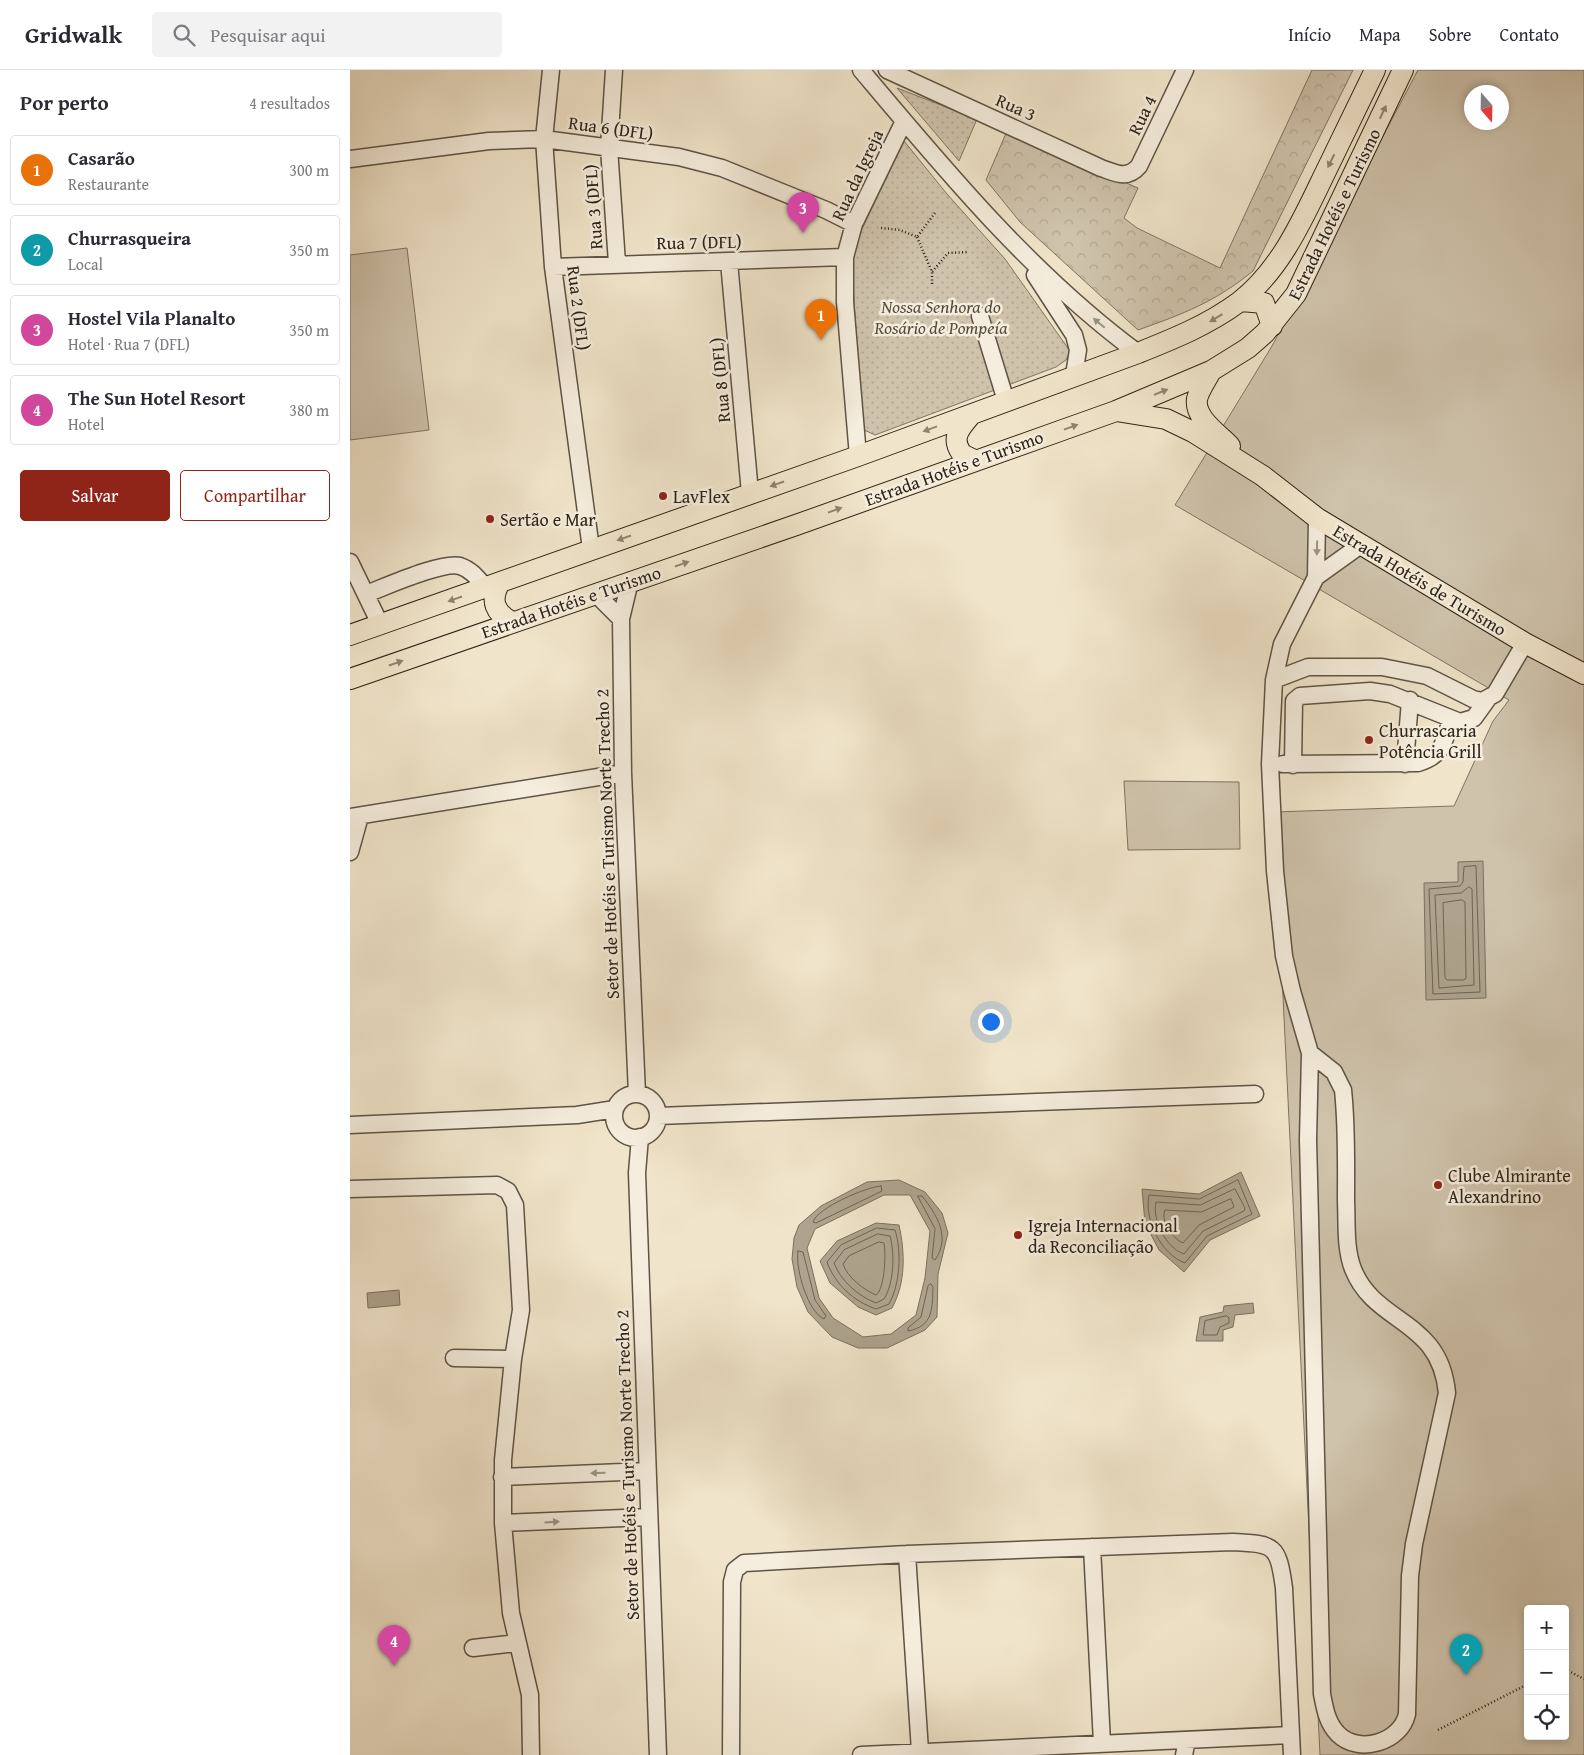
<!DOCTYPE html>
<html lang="pt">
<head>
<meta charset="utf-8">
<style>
  :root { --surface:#fff; --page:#f2f2f3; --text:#2b2b33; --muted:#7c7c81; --line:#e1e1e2; --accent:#8f2418 }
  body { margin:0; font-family:"Gentium Book Plus",serif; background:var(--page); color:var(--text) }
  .controls { position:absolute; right:15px; bottom:15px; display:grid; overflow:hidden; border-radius:5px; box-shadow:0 2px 8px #0003 }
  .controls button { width:45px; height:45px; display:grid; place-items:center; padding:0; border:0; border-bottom:1px solid var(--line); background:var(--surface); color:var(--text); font:25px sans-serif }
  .compass { position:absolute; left:1114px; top:15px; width:45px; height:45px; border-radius:50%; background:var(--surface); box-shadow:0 2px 8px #0003; rotate:160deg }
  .you { position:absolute; left:640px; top:951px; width:18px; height:18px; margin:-12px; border:4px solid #fff; border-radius:50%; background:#1a73e8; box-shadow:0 0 0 8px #1a73e833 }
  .badge { display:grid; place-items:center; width:32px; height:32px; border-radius:50%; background:var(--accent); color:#fff; font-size:16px; font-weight:700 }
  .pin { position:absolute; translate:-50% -41px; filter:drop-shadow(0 1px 2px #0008) }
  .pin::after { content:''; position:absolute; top:26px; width:18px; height:15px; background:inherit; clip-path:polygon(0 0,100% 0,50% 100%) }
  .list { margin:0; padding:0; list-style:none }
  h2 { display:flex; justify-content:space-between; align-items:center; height:65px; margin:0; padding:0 20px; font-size:21px }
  h2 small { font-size:16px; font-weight:400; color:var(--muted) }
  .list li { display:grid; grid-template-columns:32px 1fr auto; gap:15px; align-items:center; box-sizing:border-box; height:70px; margin:0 10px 10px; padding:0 10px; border:1px solid var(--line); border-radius:5px }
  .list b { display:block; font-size:19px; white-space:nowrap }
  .list p { margin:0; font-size:16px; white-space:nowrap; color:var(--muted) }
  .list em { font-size:16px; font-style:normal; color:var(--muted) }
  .actions { display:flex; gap:10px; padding:15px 20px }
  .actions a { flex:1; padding:11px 0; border:1px solid var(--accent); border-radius:5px; text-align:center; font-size:18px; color:var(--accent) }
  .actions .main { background:var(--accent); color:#fff }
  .icon { flex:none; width:28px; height:28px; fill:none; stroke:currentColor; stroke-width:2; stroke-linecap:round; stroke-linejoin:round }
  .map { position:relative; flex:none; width:1234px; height:1685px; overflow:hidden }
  header { display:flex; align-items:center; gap:30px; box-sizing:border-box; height:70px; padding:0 25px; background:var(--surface); border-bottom:1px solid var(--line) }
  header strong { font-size:24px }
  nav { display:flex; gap:28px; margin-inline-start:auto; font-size:18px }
  .search { width:350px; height:45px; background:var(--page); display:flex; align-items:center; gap:12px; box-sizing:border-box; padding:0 18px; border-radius:5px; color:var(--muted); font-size:19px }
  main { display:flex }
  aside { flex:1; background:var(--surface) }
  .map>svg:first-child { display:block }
</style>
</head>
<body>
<header>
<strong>Gridwalk</strong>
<div class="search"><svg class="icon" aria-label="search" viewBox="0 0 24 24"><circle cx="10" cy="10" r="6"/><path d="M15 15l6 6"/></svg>Pesquisar aqui</div>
<nav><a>Início</a><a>Mapa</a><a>Sobre</a><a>Contato</a></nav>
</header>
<main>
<aside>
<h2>Por perto<small>4 resultados</small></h2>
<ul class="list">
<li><span class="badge" style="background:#e8710a">1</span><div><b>Casarão</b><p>Restaurante</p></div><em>300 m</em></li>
<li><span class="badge" style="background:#0f9aa8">2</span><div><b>Churrasqueira</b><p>Local</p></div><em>350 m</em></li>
<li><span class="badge" style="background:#d1479c">3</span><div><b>Hostel Vila Planalto</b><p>Hotel · Rua 7 (DFL)</p></div><em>350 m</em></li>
<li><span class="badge" style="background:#d1479c">4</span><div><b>The Sun Hotel Resort</b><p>Hotel</p></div><em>380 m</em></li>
</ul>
<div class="actions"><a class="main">Salvar</a><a>Compartilhar</a></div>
</aside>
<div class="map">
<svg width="1234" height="1685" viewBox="0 0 1234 1685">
  <defs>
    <pattern id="forest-crowns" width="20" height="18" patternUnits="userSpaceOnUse" patternTransform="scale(1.25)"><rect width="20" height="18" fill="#cfc3ac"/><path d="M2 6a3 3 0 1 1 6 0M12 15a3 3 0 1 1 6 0" fill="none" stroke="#b2a793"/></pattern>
    <pattern id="park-dots" width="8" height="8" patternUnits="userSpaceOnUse" patternTransform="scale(1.25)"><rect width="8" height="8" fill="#cfc3ac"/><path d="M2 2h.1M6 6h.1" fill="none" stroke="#b2a793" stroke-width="1.8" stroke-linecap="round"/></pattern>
  </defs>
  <rect width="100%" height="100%" fill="#f0e4ca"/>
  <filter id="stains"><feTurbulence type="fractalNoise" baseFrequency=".004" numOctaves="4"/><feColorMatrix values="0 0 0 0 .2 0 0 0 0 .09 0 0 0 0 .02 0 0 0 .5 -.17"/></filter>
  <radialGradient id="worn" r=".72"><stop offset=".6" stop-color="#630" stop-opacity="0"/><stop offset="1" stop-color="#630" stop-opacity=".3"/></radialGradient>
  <!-- green -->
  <path fill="#cfc3ac" stroke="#7e7462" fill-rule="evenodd" d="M1068,0H1234V1685H970L924,742L1104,736L1143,651L1159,630L825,435L922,276ZM1122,22H1152V52H1122ZM1178,1539H1215V1666H1178Z
    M57,178L79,360L0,370V185Z
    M774,711L889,712L890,779L778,780Z"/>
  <!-- forest -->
  <path fill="url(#forest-crowns)" stroke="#7e7462" d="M962,0H1003L903,201C865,232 833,244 788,260L670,152L636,110L657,61L788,118L774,148L787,158L870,198Z"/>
  <!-- park -->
  <path fill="url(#park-dots)" stroke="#7e7462" d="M547,18L627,49L609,91Z
    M554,71L597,124L655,189L720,281L716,290L706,297L525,365L512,359L501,182Z"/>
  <!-- water -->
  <path fill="#aea38d" stroke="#7b705e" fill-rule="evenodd" d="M1133,791L1136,928L1076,930L1074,813L1108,812V792Z
    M891,1102L910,1146L860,1170L834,1202L809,1180L795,1153L792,1119L849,1124Z
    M549,1110L575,1122L592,1143L598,1163L588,1204L587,1247L575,1260L537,1278H508L482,1267L458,1242L447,1217L442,1189L444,1168L449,1155L471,1136L517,1112ZM534,1125H560L580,1161L575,1208L566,1245L541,1264L513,1267L483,1248L469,1228L457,1178L465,1159Z
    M526,1153L549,1155C555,1183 556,1212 542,1238L526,1245L508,1237L480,1213L470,1191L487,1171Z
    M49,1220L50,1235L18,1238L17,1223Z
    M903,1233L904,1243L885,1245L883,1257L873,1260V1271H846L850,1247L873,1242L874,1236Z"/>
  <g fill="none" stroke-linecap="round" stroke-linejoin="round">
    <!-- shore -->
    <path stroke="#6e6452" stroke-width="1" d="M1126,796L1130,922L1083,924L1079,819L1110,816L1113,812L1114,797Z
      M1119,817L1122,819L1124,915L1089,918L1085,825L1111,823Z
      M1112,830L1115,832L1116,908L1114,910H1097L1095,908L1093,833Z
      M888,1110L902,1144L857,1166L835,1193C811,1184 794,1150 799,1125L849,1129Z
      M531,1116L532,1121L466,1153L463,1152C467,1138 516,1117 531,1116Z
      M885,1119L895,1138L894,1141L853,1161L834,1184C816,1178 802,1150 806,1132L850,1135Z
      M568,1126H572C587,1145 601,1167 585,1190L582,1188L585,1159Z
      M881,1129L884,1137L849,1155L833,1173C823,1169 810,1150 815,1140L851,1142Z
      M527,1158L545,1160C552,1182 550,1214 539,1234L526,1239C503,1231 485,1214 477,1192L491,1175Z
      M528,1164L540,1166C545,1184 544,1213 534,1229L526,1233C508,1226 491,1211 484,1193L494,1180Z
      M529,1172L534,1173C536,1183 535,1219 526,1225C514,1220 497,1207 493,1194L499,1186Z
      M448,1181L453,1182L465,1230L476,1246L474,1249C458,1242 445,1199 448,1181Z
      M581,1214L583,1217C582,1238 584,1256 558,1261V1258L571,1247L578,1216Z
      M877,1246L879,1248V1253L870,1257L867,1265H853L855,1251Z"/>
    <defs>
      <path id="minor" d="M201,0L194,69L203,197L241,479
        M264,0L259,78L267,193
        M511,0C596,101 681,204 788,283
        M537,0L751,98C766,103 777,110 789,96L835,0
        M0,89L139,71L194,69L329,87L372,98L476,140L504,154
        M379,192L400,423
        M203,197L495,187
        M685,205L724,265L728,280L724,305
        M630,246L656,331
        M508,386L495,232V187L504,154L554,51
        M0,492L30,554
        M966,507L1012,474
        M280,511L271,549L273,703L287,1024
        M245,523L271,549
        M16,524C35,517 92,491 110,496C122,500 128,509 136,518
        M924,610L932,574L966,507L967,448
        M933,694L1068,693C1094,685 1094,672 1101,649
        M1055,694L1060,630
        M943,695L944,631L950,626L1020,621L1040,624L1110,652L1124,648L1137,630
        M0,747L273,703
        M0,782L10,746
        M960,983L984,1002L993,1020C997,1057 996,1094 996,1131C997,1153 995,1179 1003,1199C1025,1255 1090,1248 1097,1323L1064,1474L1060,1506L1057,1644C1051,1672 1009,1685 988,1664C977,1653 975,1639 972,1624L958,1070L960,983L942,921L934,886L925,801L920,694L924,610L958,597H1032L1077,606L1123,629L1132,631L1145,624L1175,573
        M264 1046a22 22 0 1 1 44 0a22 22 0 1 1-44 0Z
        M308,1046L905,1024
        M0,1055L227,1045L265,1039
        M290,1067L287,1103L308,1685
        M0,1119L147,1115L158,1121L165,1135L171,1240L163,1289L153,1390V1453L161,1543L180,1625L181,1685
        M104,1288L163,1289
        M152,1407L297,1401
        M153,1453L298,1447
        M742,1477L752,1673
        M557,1484L570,1681
        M123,1578L167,1573
        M381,1685L382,1512L385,1500L394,1493L557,1484L883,1472C925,1474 928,1475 934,1518L942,1685
        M511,1685L941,1665
        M834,1685L837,1670"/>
      <path id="major" d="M891,231L914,233L922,256
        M861,301C857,309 849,320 847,329C844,348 869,364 880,376
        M766,341L816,349L843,362L913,406L967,448L1175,573L1234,604
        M621,345C610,358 600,368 612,384L624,390
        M149,514C140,531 145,543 162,552
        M0,565L508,386L788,283C823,269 858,255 889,232C932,199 954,146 977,99C993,66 1009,33 1025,0
        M0,609L446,455L707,362L766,341L861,301L898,278L915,263L946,224L1053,0"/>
    </defs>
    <!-- minor casing -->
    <use href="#minor" stroke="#5e5444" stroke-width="19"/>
    <!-- major casing -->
    <use href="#major" stroke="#2e2417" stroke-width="22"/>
    <!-- path -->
    <path stroke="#2e2417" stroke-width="2.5" stroke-dasharray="1 2.5" stroke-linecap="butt" d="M531,158L550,160L567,167L585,143
      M567,167L582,202L598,183L619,182
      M582,214V202
      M1215,1599L1234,1609
      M1088,1660L1178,1614"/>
    <!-- minor -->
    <use href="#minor" stroke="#f5eddd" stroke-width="16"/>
    <!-- major -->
    <use href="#major" stroke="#f0e4ca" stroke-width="20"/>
  </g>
  <!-- one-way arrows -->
  <defs><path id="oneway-solid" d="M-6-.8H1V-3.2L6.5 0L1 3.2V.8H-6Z" transform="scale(1.25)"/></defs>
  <g fill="#8f8470">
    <use href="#oneway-solid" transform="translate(1033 42) rotate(-65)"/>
    <use href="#oneway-solid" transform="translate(981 91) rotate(116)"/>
    <use href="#oneway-solid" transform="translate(866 248) rotate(149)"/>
    <use href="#oneway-solid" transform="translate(811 322) rotate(-22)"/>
    <use href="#oneway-solid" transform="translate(721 357) rotate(-20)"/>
    <use href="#oneway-solid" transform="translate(580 359) rotate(160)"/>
    <use href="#oneway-solid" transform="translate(427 414) rotate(161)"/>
    <use href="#oneway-solid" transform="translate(485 440) rotate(-20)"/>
    <use href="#oneway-solid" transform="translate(274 468) rotate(161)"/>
    <use href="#oneway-solid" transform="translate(332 494) rotate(-19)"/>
    <use href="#oneway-solid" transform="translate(105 529) rotate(161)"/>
    <use href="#oneway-solid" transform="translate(46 593) rotate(-19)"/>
  </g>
  <g fill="#9b9384">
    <use href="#oneway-solid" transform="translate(749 253) rotate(-140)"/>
    <use href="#oneway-solid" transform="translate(967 478) rotate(91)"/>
    <use href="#oneway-solid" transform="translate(248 1403) rotate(178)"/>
    <use href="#oneway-solid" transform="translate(202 1452) rotate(-3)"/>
  </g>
  <!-- markers -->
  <g fill="#8f2418" stroke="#f5eddd" stroke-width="2">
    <circle cx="313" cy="426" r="5"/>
    <circle cx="140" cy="449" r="5"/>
    <circle cx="1019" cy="670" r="5"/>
    <circle cx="1088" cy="1115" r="5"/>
    <circle cx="668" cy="1165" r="5"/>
  </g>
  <g text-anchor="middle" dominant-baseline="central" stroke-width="5" stroke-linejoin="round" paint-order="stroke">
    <!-- street labels -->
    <g font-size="18" fill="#2e2417" stroke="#f5eddd">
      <text transform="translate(666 37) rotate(24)">Rua 3</text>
      <text transform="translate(792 45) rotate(-64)">Rua 4</text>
      <text transform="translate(261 58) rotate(8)">Rua 6 (DFL)</text>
      <text transform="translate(507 105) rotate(-65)">Rua da Igreja</text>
      <text transform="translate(243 137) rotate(-94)">Rua 3 (DFL)</text>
      <text transform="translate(984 144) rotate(-64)">Estrada Hotéis e Turismo</text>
      <text transform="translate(349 172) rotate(-1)">Rua 7 (DFL)</text>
      <text transform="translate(229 238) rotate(83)">Rua 2 (DFL)</text>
      <text transform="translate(370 310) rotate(-95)">Rua 8 (DFL)</text>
      <text transform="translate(604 398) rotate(-20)">Estrada Hotéis e Turismo</text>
      <text transform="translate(1070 510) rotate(31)">Estrada Hotéis de Turismo</text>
      <text transform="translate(221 532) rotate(-19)">Estrada Hotéis e Turismo</text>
      <text transform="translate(257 774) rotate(-92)">Setor de Hotéis e Turismo Norte Trecho 2</text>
      <text transform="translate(277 1395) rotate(-92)">Setor de Hotéis e Turismo Norte Trecho 2</text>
    </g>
    <!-- park labels -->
    <g font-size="18" font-style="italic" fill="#564c3c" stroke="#f5eddd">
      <text x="591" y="236">Nossa Senhora do<tspan x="591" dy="21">Rosário de Pompeía</tspan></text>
    </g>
    <!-- poi labels -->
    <g font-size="18" fill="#2e2417" stroke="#f5eddd" text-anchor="start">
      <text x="323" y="426">LavFlex</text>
      <text x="150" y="449">Sertão e Mar</text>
      <text x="1029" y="660">Churrascaria<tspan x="1029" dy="21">Potência Grill</tspan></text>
      <text x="1098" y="1105">Clube Almirante<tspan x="1098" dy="21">Alexandrino</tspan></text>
      <text x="678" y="1155">Igreja Internacional<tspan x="678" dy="21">da Reconciliação</tspan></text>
    </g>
  </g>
  <rect width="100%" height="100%" filter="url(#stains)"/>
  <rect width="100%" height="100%" fill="url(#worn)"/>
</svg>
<div class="controls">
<button>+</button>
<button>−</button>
<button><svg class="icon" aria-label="locate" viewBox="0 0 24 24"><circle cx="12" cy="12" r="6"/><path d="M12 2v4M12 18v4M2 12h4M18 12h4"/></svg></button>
</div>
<svg class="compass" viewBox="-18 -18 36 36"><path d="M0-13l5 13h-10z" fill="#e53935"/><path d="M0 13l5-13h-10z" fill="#7c7c81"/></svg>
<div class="you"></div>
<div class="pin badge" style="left:471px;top:270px;background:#e8710a">1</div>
<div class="pin badge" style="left:1116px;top:1605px;background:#0f9aa8">2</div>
<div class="pin badge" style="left:453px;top:163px;background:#d1479c">3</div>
<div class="pin badge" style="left:44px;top:1596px;background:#d1479c">4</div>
</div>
</main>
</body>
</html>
